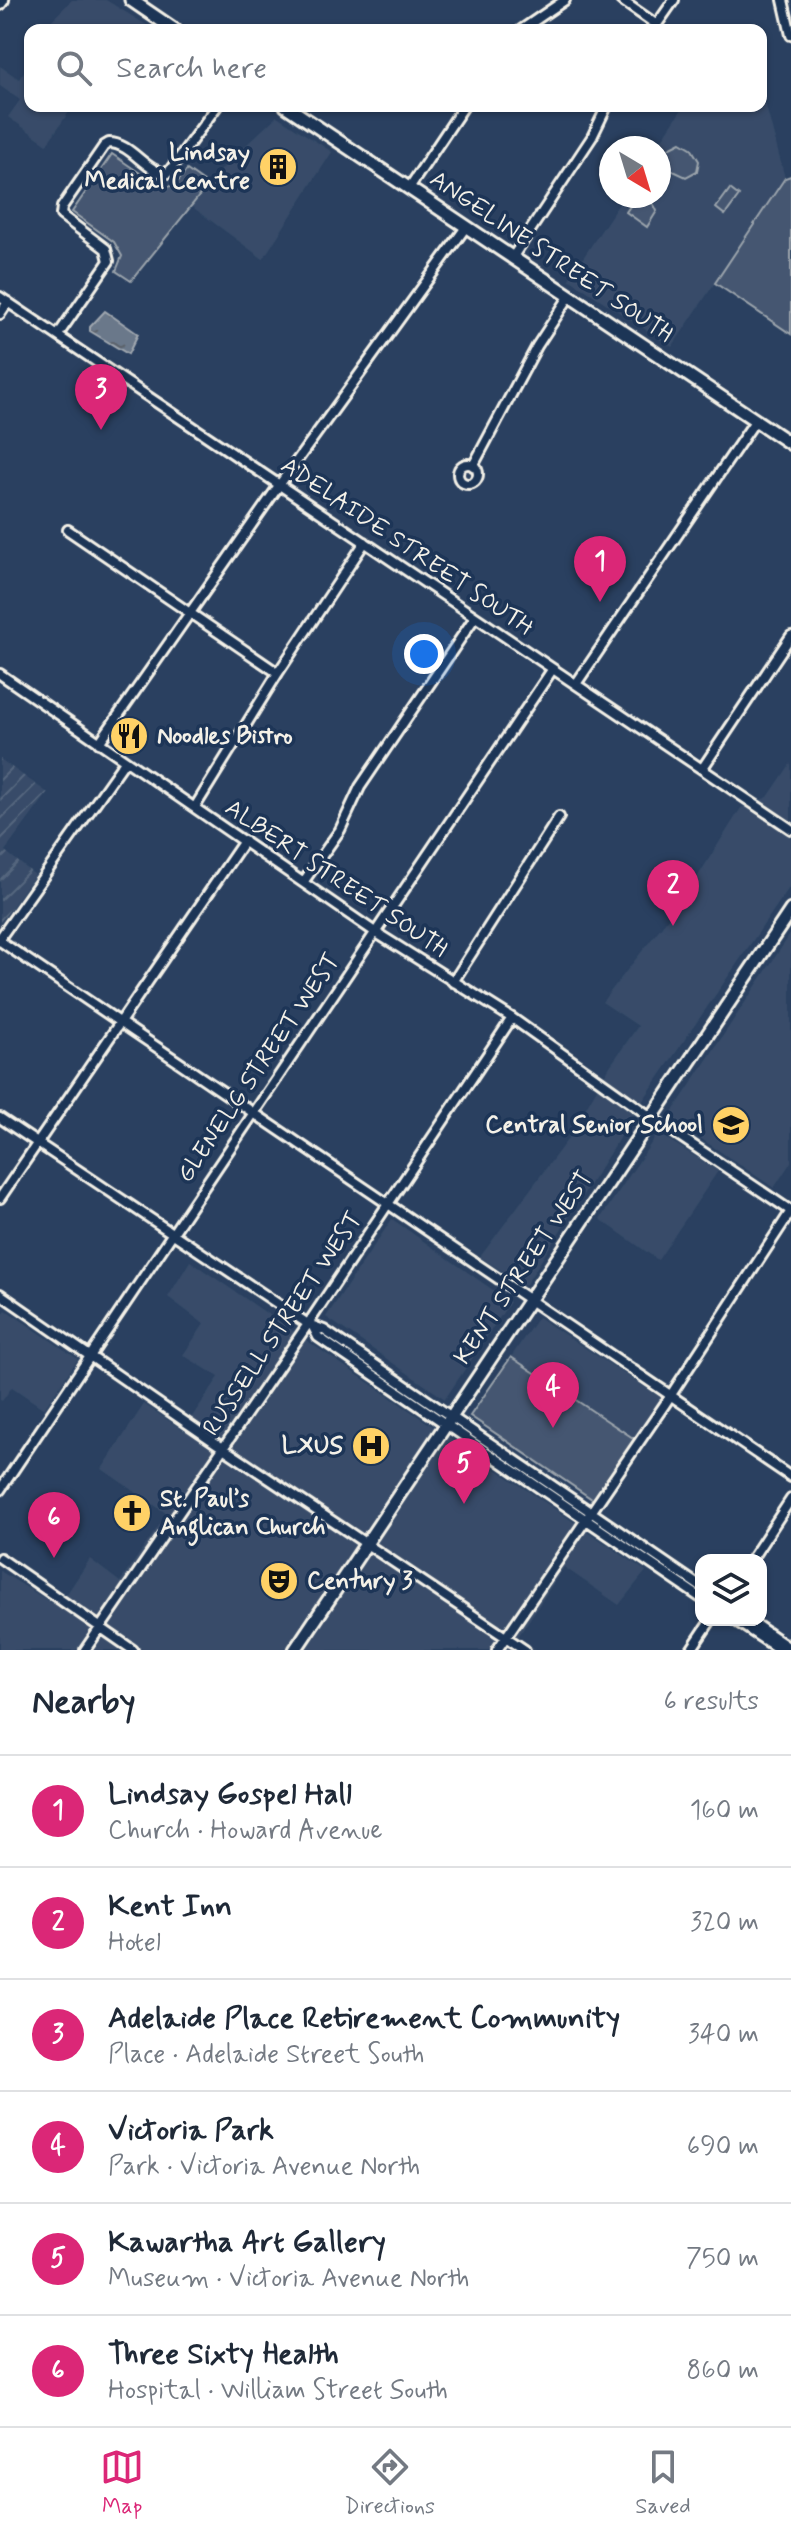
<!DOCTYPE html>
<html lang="en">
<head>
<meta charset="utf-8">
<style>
  :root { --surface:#fff; --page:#f2f2f3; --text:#1f2937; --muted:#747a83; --line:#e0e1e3; --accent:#db2777 }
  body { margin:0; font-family:Mynerve,sans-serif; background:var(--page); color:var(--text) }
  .controls { position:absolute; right:24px; bottom:24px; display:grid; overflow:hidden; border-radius:16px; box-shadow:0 2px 6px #0004 }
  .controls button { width:72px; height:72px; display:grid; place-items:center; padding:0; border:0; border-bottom:2px solid var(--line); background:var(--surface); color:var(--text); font:40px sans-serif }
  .compass { position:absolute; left:599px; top:136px; width:72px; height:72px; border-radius:50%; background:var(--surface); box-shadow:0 2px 6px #0004; rotate:142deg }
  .you { position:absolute; left:424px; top:654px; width:28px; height:28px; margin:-20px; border:6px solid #fff; border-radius:50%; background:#1a73e8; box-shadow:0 0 0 12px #1a73e833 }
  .badge { display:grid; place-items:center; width:52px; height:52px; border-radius:50%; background:var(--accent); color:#fff; font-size:26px; font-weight:700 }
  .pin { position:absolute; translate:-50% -66px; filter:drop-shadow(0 2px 4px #0008) }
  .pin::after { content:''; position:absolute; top:42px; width:28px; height:24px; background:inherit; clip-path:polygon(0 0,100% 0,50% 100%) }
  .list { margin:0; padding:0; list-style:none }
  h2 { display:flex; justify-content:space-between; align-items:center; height:104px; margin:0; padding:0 32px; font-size:34px }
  h2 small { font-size:26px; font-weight:400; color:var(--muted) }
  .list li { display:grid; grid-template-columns:52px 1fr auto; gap:24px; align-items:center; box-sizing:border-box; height:112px; padding:0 32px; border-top:2px solid var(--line) }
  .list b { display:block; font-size:30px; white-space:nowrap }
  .list p { margin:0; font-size:26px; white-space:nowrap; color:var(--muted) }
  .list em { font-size:26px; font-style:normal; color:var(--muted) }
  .icon { flex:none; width:44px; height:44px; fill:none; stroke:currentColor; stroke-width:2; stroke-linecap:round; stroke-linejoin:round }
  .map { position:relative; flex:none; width:791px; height:1650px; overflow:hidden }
  .search { position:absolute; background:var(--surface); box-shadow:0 2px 6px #0004; left:24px; right:24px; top:24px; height:88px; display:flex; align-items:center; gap:20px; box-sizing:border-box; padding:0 28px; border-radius:16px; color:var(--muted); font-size:30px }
  .sheet { height:776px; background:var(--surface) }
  nav { display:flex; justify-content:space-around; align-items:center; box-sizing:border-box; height:112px; border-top:2px solid var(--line); background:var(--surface); font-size:22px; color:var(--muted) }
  nav a { display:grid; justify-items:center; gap:4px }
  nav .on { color:var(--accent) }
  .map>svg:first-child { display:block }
</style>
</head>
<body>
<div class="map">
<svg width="791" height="1650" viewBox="0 0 791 1650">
  <defs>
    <pattern id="industrial-furrows" width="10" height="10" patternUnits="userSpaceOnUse" patternTransform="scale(2)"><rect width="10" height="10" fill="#374c69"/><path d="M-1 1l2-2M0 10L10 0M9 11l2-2" fill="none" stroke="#55667e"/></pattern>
    <pattern id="water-ripples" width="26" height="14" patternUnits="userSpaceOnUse" patternTransform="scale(2)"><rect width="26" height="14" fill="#6a788a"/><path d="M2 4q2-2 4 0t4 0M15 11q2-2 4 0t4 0" fill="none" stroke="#5b626b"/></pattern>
  </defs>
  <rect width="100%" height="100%" fill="#2a4060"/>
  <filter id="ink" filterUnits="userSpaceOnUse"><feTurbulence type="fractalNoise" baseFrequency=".0125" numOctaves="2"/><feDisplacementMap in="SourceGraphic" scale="16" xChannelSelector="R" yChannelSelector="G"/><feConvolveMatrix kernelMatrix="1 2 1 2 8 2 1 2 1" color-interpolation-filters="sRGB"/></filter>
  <g filter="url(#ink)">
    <!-- built -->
    <path fill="#374c69" d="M72,0H106L148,26L146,30H42Z
      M30,63V106H73L47,144L8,117L20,100L0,86V66L19,79Z
      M761,87L785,178L672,347L569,279L624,196H659V148H656L684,106H761Z
      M277,116L332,152L263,259L191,206L226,164Z
      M791,763V885L644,1099L525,1286L480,1257L567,1140L610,1066L638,1026L602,1002L684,898L741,808L768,797Z
      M791,933V1162L774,1188L669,1117Z
      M658,1133L718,1171L658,1260L600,1219Z
      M392,1219L510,1302L445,1399L326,1317Z
      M190,1261L646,1571L619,1605L564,1567L518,1637L537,1650H0V1571L58,1607L90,1559L120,1582L167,1514L102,1469L144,1404L183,1430L219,1377L183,1355L204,1324L168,1297Z
      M6,1310L78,1359L44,1409L12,1387L2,1401L0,1400V1318Z
      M538,1317L663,1399L636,1440L511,1357Z"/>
    <!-- industrial -->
    <path fill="url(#industrial-furrows)" d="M0,759L48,793L5,851L35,875L0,923Z"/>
    <!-- park -->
    <path fill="#445771" stroke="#9ca4ac" stroke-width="2" d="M681,142L691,148L699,161L697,171L686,177L667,168L665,150Z
      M112,154L162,188L175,185L187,170L208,185L131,281L116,271L122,256L114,242L72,212Z
      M791,176V334L715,283L785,178Z
      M730,189L739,196L725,215L716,208Z
      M637,196C647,196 654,203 657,211L647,227L626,212Z
      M511,1357L636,1440L595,1501L470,1416Z"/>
    <!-- water -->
    <path fill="url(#water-ripples)" stroke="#a1a8b0" stroke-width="2" d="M105,311L138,334L128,354L90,331V327Z"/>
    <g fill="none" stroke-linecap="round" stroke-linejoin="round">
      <defs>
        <path id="minor" d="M621,0L657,25
          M783,0L791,35
          M521,30L565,0
          M653,30L674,0
          M409,188L464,106
          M512,258L592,137L607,106
          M0,297L791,829
          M0,314L8,302
          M58,335L109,261L106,249L61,215L62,207L104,146L109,143C132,143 146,174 168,173L217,106
          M458 474a10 10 0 1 1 20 0a10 10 0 1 1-20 0Z
          M473,466L537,346L569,297
          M68,530L278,673
          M0,674L375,932L512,1018L651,1117L791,1211
          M576,684L755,421
          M99,743L280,484L466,227
          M702,769L791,636
          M195,807L278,673L365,542
          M304,881L340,830L360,787L475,617
          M0,938L125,761
          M0,941L791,1477
          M453,982L559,817
          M0,1118L308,1324L324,1330L701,1587
          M0,1198L244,841
          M0,1294L223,1448L525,1650
          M313,1327L318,1337L701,1598
          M0,1490L552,670
          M0,1558L133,1650
          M751,1560L791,1499
          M734,1620L780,1650
          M749,1620L791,1649
          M85,1650L308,1324L512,1018
          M497,1650L665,1404L791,1211
          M691,1650L711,1620"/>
        <path id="tertiary" d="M0,4L3,0"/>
        <path id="secondary" d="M131,0L175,30
          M286,106L791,444
          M295,1650L791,910"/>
      </defs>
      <!-- minor casing -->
      <use href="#minor" stroke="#f4f1e8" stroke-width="14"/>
      <!-- tertiary casing -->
      <use href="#tertiary" stroke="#f4f1e8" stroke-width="16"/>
      <!-- secondary casing -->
      <use href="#secondary" stroke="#f4f1e8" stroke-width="17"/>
      <!-- minor -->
      <use href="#minor" stroke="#1d3557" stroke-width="8"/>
      <!-- tertiary -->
      <use href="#tertiary" stroke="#1d3557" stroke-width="10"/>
      <!-- secondary -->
      <use href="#secondary" stroke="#1d3557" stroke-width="11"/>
    </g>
  </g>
  <!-- icons -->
  <defs>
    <symbol id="building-disc" viewBox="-11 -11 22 22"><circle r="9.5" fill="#ffd166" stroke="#1d3557"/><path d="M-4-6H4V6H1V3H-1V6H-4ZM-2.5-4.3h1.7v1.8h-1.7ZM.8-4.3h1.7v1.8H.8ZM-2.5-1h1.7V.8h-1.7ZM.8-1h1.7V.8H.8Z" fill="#111"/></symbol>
    <symbol id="restaurant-disc" viewBox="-11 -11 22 22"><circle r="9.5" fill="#ffd166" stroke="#1d3557"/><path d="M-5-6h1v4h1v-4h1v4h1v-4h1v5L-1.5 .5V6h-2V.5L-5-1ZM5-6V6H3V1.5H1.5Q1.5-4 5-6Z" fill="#111"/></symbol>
    <symbol id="school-disc" viewBox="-11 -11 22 22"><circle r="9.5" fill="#ffd166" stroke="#1d3557"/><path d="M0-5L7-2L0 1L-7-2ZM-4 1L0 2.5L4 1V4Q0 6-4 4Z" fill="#111"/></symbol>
    <symbol id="hospital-disc" viewBox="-11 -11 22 22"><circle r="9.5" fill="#ffd166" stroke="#1d3557"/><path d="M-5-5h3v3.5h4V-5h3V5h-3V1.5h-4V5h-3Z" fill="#111"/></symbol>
    <symbol id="church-disc" viewBox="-11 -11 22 22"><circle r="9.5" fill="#ffd166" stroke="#1d3557"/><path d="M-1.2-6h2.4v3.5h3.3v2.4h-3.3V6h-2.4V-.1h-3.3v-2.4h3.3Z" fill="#111"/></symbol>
    <symbol id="theatre-disc" viewBox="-11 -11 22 22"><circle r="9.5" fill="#ffd166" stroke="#1d3557"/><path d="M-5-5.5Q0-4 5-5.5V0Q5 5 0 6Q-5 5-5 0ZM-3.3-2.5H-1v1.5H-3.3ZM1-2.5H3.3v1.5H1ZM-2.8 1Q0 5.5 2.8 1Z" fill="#111"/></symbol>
  </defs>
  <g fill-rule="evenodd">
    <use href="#building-disc" x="256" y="145" width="44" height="44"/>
    <use href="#restaurant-disc" x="107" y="714" width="44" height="44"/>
    <use href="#school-disc" x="709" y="1103" width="44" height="44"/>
    <use href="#hospital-disc" x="349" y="1424" width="44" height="44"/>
    <use href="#church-disc" x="110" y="1491" width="44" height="44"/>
    <use href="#theatre-disc" x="257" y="1559" width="44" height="44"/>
  </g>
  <g text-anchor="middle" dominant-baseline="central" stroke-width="7" stroke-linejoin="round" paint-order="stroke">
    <!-- poi labels -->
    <g font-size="24" font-weight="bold" fill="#f4f1e8" stroke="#1d3557" text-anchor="end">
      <text x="250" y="153">Lindsay<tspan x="250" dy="28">Medical Centre</tspan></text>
      <text x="157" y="736" text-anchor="start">Noodles Bistro</text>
      <text x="703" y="1125">Central Senior School</text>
      <text x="343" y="1446">LXUS</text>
      <text x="160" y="1499" text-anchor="start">St. Paul’s<tspan x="160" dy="28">Anglican Church</tspan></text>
      <text x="307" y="1581" text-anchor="start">Century 3</text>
    </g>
    <!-- street labels -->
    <g font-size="24" fill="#f4f1e8" stroke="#1d3557">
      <text transform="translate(551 257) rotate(34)">ANGELINE STREET SOUTH</text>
      <text transform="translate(407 547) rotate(34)">ADELAIDE STREET SOUTH</text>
      <text transform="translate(336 879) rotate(34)">ALBERT STREET SOUTH</text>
      <text transform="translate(259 1068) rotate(-56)">GLENELG STREET WEST</text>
      <text transform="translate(524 1268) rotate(-56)">KENT STREET WEST</text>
      <text transform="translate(283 1324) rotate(-56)">RUSSELL STREET WEST</text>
    </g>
  </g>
</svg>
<div class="controls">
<button><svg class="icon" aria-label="layers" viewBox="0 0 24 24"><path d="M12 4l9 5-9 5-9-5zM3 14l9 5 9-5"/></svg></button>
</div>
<svg class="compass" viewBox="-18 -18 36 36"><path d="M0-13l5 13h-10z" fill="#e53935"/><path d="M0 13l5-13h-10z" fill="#747a83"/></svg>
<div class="you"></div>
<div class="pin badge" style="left:600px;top:602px">1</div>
<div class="pin badge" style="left:673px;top:926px">2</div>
<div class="pin badge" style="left:101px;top:430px">3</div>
<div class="pin badge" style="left:553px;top:1428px">4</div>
<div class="pin badge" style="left:464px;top:1504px">5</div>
<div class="pin badge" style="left:54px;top:1558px">6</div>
<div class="search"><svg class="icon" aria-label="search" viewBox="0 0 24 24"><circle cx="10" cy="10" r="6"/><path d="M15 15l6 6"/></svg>Search here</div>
</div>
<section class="sheet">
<h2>Nearby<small>6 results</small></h2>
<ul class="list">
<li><span class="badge">1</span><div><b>Lindsay Gospel Hall</b><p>Church · Howard Avenue</p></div><em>160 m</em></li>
<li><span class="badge">2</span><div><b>Kent Inn</b><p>Hotel</p></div><em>320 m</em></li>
<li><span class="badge">3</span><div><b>Adelaide Place Retirement Community</b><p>Place · Adelaide Street South</p></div><em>340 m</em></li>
<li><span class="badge">4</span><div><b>Victoria Park</b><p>Park · Victoria Avenue North</p></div><em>690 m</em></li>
<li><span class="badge">5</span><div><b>Kawartha Art Gallery</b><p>Museum · Victoria Avenue North</p></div><em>750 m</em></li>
<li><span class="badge">6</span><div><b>Three Sixty Health</b><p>Hospital · William Street South</p></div><em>860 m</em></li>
</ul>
</section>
<nav>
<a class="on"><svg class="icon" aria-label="map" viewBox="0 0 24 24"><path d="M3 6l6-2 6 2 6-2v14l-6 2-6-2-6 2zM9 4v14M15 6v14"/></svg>Map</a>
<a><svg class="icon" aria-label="directions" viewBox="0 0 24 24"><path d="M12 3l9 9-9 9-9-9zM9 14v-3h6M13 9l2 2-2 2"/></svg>Directions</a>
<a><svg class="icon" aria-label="saved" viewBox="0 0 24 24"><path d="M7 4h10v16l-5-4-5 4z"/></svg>Saved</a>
</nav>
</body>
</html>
